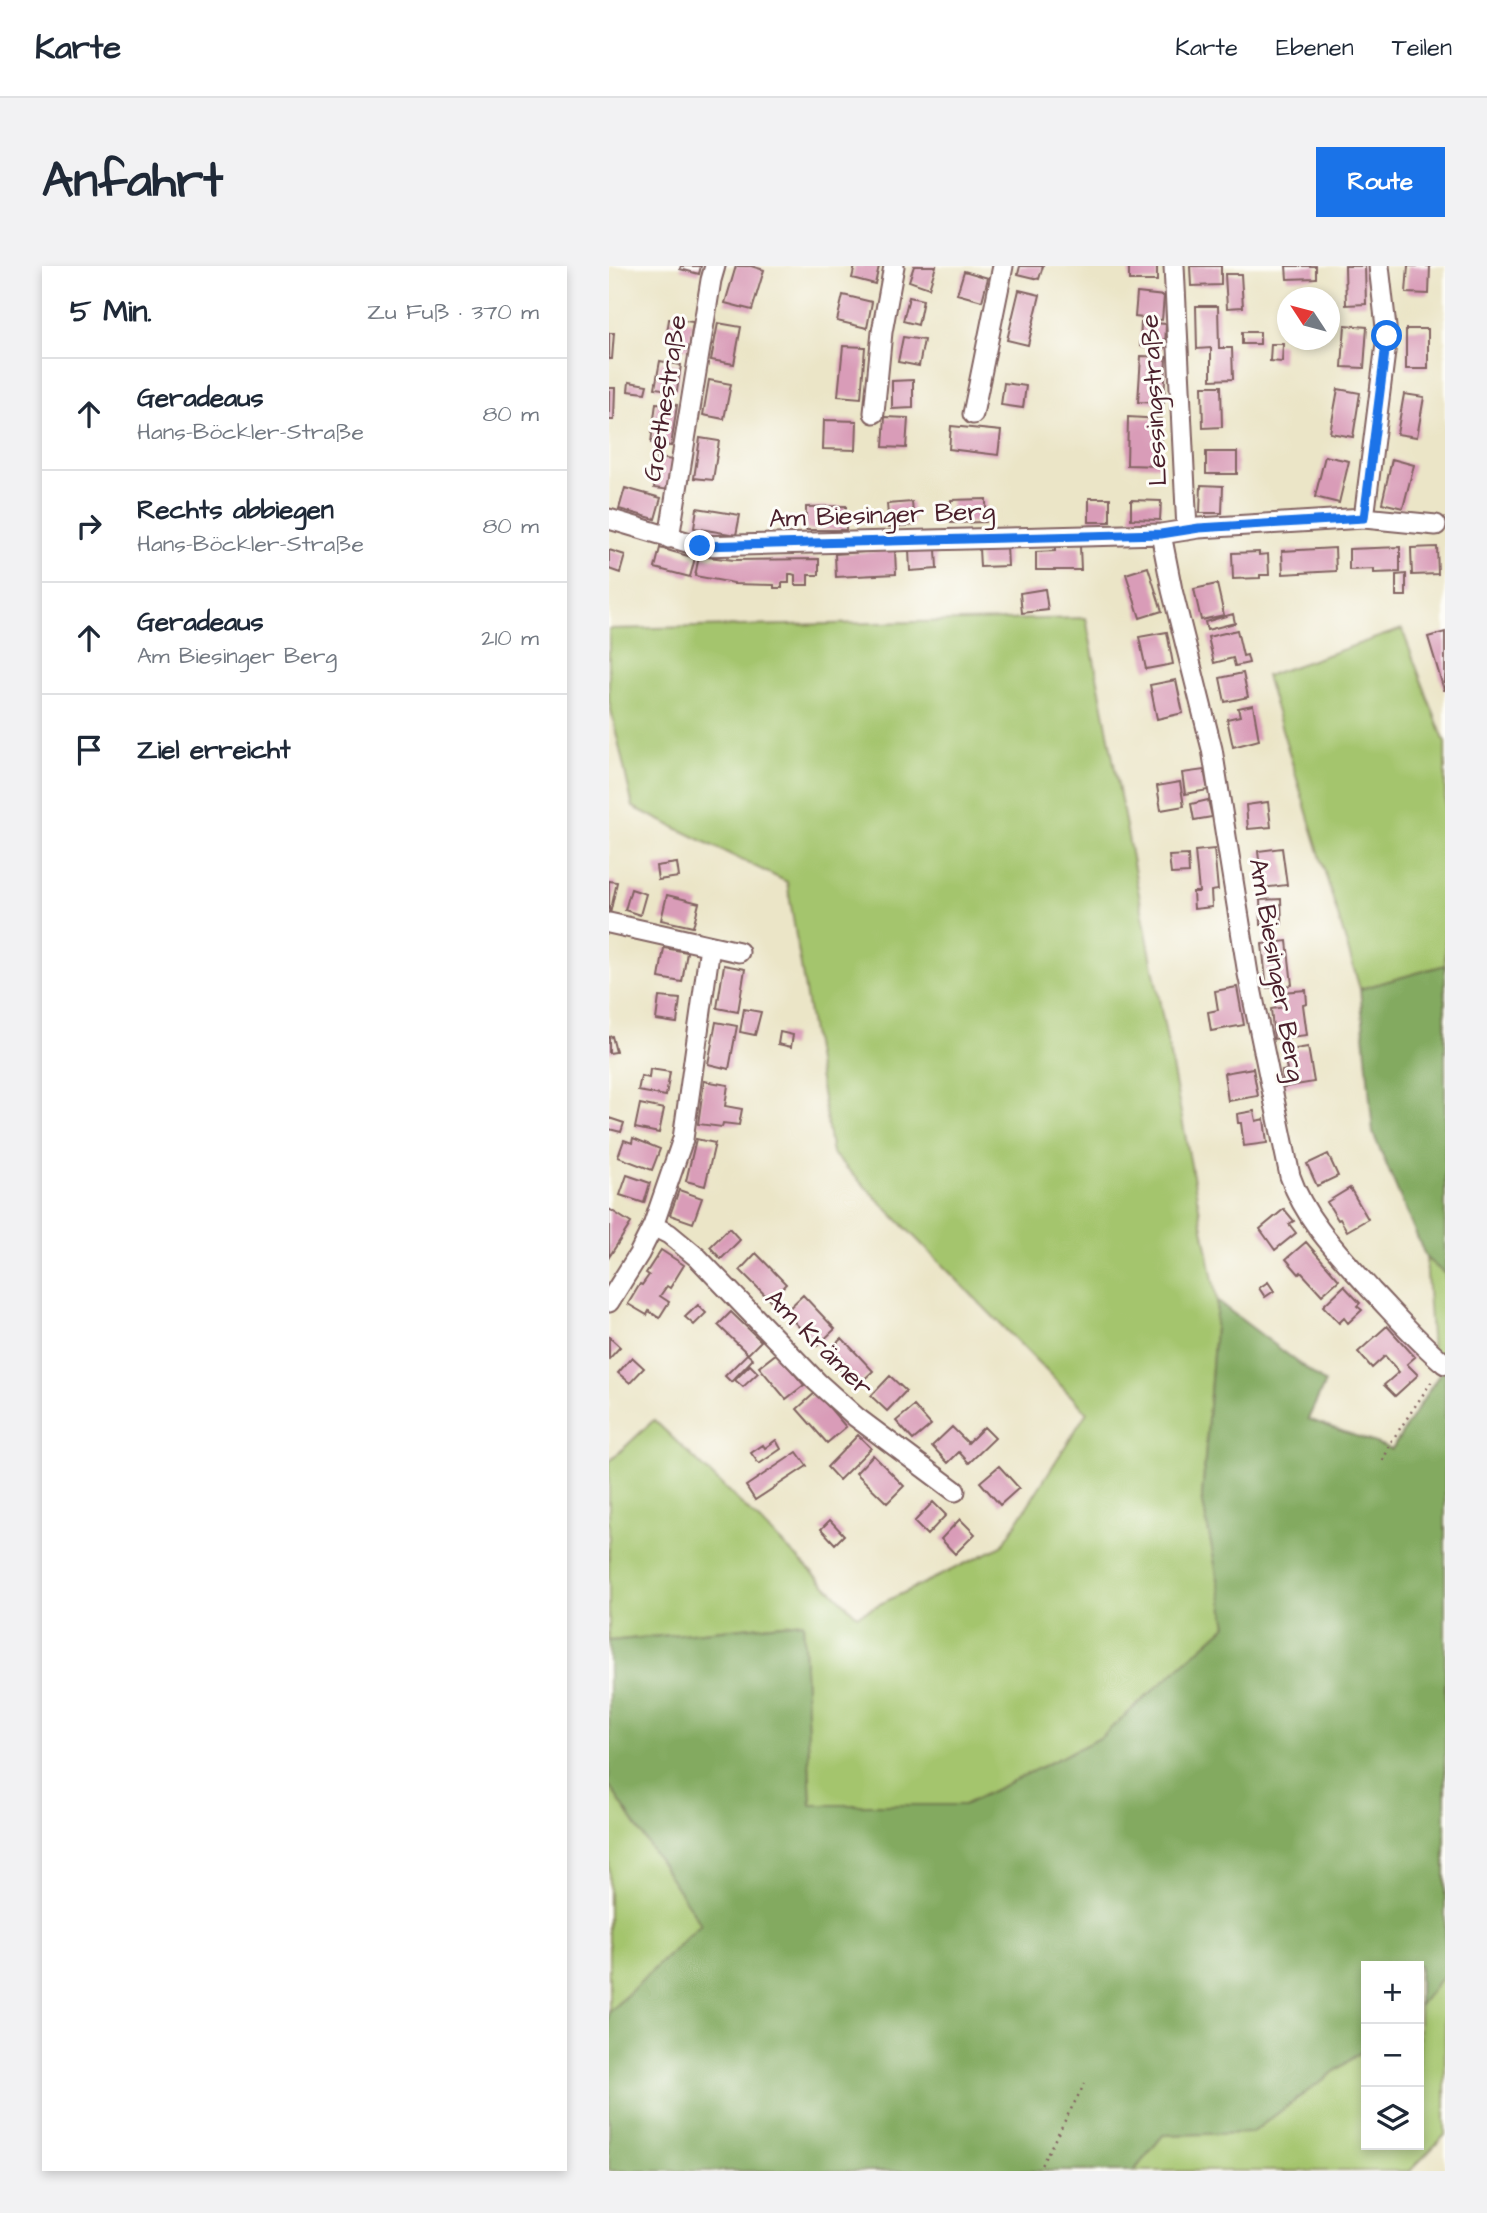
<!DOCTYPE html>
<html lang="de">
<head>
<meta charset="utf-8">
<style>
  :root { --surface:#fff; --page:#f2f2f3; --text:#1f2937; --muted:#747a83; --line:#e0e1e3; --accent:#1a73e8 }
  body { margin:0; font-family:"Architects Daughter",sans-serif; background:var(--page); color:var(--text) }
  .controls { position:absolute; right:21px; bottom:21px; display:grid; overflow:hidden; border-radius:0px; box-shadow:0 4px 10px #0003 }
  .controls button { width:63px; height:63px; display:grid; place-items:center; padding:0; border:0; border-bottom:2px solid var(--line); background:var(--surface); color:var(--text); font:35px sans-serif }
  .compass { position:absolute; left:668px; top:21px; width:63px; height:63px; border-radius:50%; background:var(--surface); box-shadow:0 4px 10px #0003; rotate:306deg }
  .stop { position:absolute; width:21px; height:21px; margin:-16px; border:5px solid #1a73e8; border-radius:50%; background:#fff }
  .stop.end { background:#1a73e8; border-color:#fff; box-shadow:0 2px 7px #0008 }
  .list { margin:0; padding:0; list-style:none }
  h2 { display:flex; justify-content:space-between; align-items:center; height:91px; margin:0; padding:0 28px; font-size:30px }
  h2 small { font-size:23px; font-weight:400; color:var(--muted) }
  .list li { display:grid; grid-template-columns:46px 1fr auto; gap:21px; align-items:center; box-sizing:border-box; height:112px; padding:0 28px; border-top:2px solid var(--line) }
  .list b { display:block; font-size:26px; white-space:nowrap }
  .list p { margin:0; font-size:23px; white-space:nowrap; color:var(--muted) }
  .list em { font-size:23px; font-style:normal; color:var(--muted) }
  .icon { flex:none; width:38px; height:38px; fill:none; stroke:currentColor; stroke-width:2; stroke-linecap:round; stroke-linejoin:round }
  .map { position:relative; flex:none; width:836px; height:1905px; overflow:hidden; border-radius:0px }
  header { display:flex; align-items:center; gap:42px; box-sizing:border-box; height:98px; padding:0 35px; background:var(--surface); border-bottom:2px solid var(--line) }
  header strong { font-size:33px }
  nav { display:flex; gap:38px; margin-inline-start:auto; font-size:24px }
  .intro { display:flex; align-items:center; justify-content:space-between; box-sizing:border-box; height:168px; padding:0 42px }
  h1 { margin:0; font-size:49px }
  .button { padding:18px 32px; border-radius:0px; background:var(--accent); color:#fff; font-size:24px; font-weight:700 }
  main { display:flex; gap:42px; padding:0 42px }
  aside { flex:1; background:var(--surface); border-radius:0px; box-shadow:0 4px 10px #0003 }
  .map>svg:first-child { display:block }
</style>
</head>
<body>
<header>
<strong>Karte</strong>
<nav><a>Karte</a><a>Ebenen</a><a>Teilen</a></nav>
</header>
<div class="intro"><h1>Anfahrt</h1><a class="button">Route</a></div>
<main>
<aside>
<h2>5 Min.<small>Zu Fuß · 370 m</small></h2>
<ul class="list">
<li><svg class="icon" aria-label="ahead" viewBox="0 0 24 24"><path d="M12 20V5M6 11l6-6 6 6"/></svg><div><b>Geradeaus</b><p>Hans-Böckler-Straße</p></div><em>80 m</em></li>
<li><svg class="icon" aria-label="right" viewBox="0 0 24 24"><path d="M7 20v-9h11M14 6l5 5-5 5"/></svg><div><b>Rechts abbiegen</b><p>Hans-Böckler-Straße</p></div><em>80 m</em></li>
<li><svg class="icon" aria-label="ahead" viewBox="0 0 24 24"><path d="M12 20V5M6 11l6-6 6 6"/></svg><div><b>Geradeaus</b><p>Am Biesinger Berg</p></div><em>210 m</em></li>
<li><svg class="icon" aria-label="arrive" viewBox="0 0 24 24"><path d="M6 21V4h12l-3 4 3 4H6"/></svg><div><b>Ziel erreicht</b></div></li>
</ul>
</aside>
<div class="map">
<svg width="836" height="1905" viewBox="0 0 836 1905">
  <rect width="100%" height="100%" fill="#fdfcf7"/>
  <filter id="ink" filterUnits="userSpaceOnUse"><feTurbulence type="fractalNoise" baseFrequency=".0143" numOctaves="2"/><feDisplacementMap in="SourceGraphic" scale="14" xChannelSelector="R" yChannelSelector="G"/><feConvolveMatrix kernelMatrix="1 2 1 2 8 2 1 2 1" color-interpolation-filters="sRGB"/></filter>
  <filter id="wash" filterUnits="userSpaceOnUse"><feTurbulence type="fractalNoise" baseFrequency=".00686" numOctaves="4" result="noise"/><feDisplacementMap in="SourceGraphic" scale="28" xChannelSelector="R" yChannelSelector="G"/><feGaussianBlur stdDeviation="1.57" result="paint"/><feColorMatrix in="noise" values="0 0 0 0 0 0 0 0 0 0 0 0 0 0 0 0 0 1.4 0 .05"/><feComposite in="paint" operator="in"/></filter>
  <g filter="url(#wash)">
    <rect width="100%" height="100%" fill="#ebe5c7"/>
    <!-- green -->
    <path fill="#a4c56d" stroke="#77724c" stroke-width="2" d="M477,352L608,1035L593,1232L618,1359L491,1472L355,1539H202L194,1356L0,1375V1196L45,1154L248,1349L393,1280L478,1146L223,887L178,616L24,541L0,435V363Z
      M793,363L836,477V699L751,723L657,410Z
      M817,992L836,1008V1095L823,1087Z
      M0,1519L92,1658L0,1746Z
      M836,1707V1869L801,1905H525L554,1869L642,1867L757,1782V1879H810V1740Z"/>
    <!-- forest -->
    <path fill="#83aa60" stroke="#666446" stroke-width="2" d="M836,699V1008L817,992L764,867L751,723Z
      M608,1035L716,1117L699,1153L783,1183L833,1104L836,1106V1707L810,1740V1700H757V1782L642,1867L554,1869L525,1905H0V1746L92,1658L0,1519V1375L194,1356L202,1539H355L491,1472L618,1359L593,1232Z"/>
    <g id="blocks">
      <!-- building -->
      <path fill="#d99cb8" d="M72,0H92L90,8L71,3Z
        M127,0H142L155,4L143,44L116,37Z
        M246,0H270L266,18L243,12Z
        M305,0H327L320,22L300,15Z
        M411,0H434L430,13L409,8Z
        M520,0H548V15H520Z
        M581,0H612V19L582,20Z
        M677,0H707V12L678,13Z
        M736,0H756L757,38L737,39Z
        M799,0H821L820,28L797,27Z
        M355,5L379,12L373,35L348,28Z
        M616,8H632L634,41L618,42Z
        M410,24L431,29L419,79L398,74Z
        M528,27L555,30L553,54L526,51Z
        M234,29L263,36L258,62L228,55Z
        M300,31L314,34L309,59L294,55Z
        M587,40H609L610,82H623L624,113L602,114V82L588,83Z
        M60,53L84,56L80,84L61,81L63,69L58,68Z
        M532,56L557,58L556,82L531,80Z
        M109,57L132,61L125,98L102,94Z
        M736,59L758,61L755,102L733,101Z
        M797,63H819V103H797Z
        M633,66H651V78H633Z
        M0,67H5L3,93H0Z
        M294,71L315,74L310,100L289,96Z
        M662,78H674L673,96L661,95Z
        M234,80L256,81L252,132L229,130Z
        M532,90L557,91L555,137L529,136Z
        M51,95L72,99L68,125L46,122Z
        M100,114L122,118L115,153L94,149Z
        M304,114V142L283,143V115Z
        M20,116L38,119L36,127L19,125Z
        M395,117L417,120L414,142L392,139Z
        M593,120H612L613,161L594,162Z
        M0,122H6L5,154H0Z
        M729,123L751,127L744,171L721,167Z
        M795,128L815,131L808,171L788,168Z
        M47,137L68,139L62,180L42,177Z
        M276,151L299,152L297,182L274,181Z
        M519,151L552,153L551,200L518,199Z
        M215,154L248,155L247,184L214,183Z
        M342,160L392,165L389,189L340,183Z
        M91,172L110,175L104,214L85,212Z
        M597,186H628V208H597Z
        M716,190L740,195L730,237L706,231Z
        M48,192L65,194L61,224L45,222Z
        M783,193L805,199L794,242L773,237Z
        M592,219L614,220L613,247H591Z
        M16,222L52,232L46,253L10,243Z
        M480,232H501V256H480Z
        M377,233V256L342,257V234Z
        M522,234L552,235L551,254L522,253Z
        M303,236L305,259L280,261L278,238Z
        M237,240V264H197V241Z
        M88,242L131,249L127,269L85,262Z
        M398,280L399,300L371,301L370,282Z
        M446,280H471L472,304H427V286L446,285Z
        M791,281V306L765,307V303L740,304V283Z
        M828,281L829,308L803,309L802,282Z
        M51,282L86,292L81,311L46,302Z
        M726,282L727,305L674,308L673,285Z
        M327,283L328,303L301,305L300,284Z
        M0,284L16,289L11,307L0,303Z
        M286,284L287,308L227,311L226,288Z
        M650,286V289L659,288L660,309H651V312L624,313L623,287Z
        M90,290L125,294L210,293V309H199V319H186V309L183,308H180V317H173V322H165V319L125,318V317L86,310Z
        M539,301L553,345L531,352L517,308Z
        M797,308V330H787V309Z
        M608,318L615,349L592,354L585,323Z
        M436,323L439,344L413,347L411,327Z
        M624,348L626,357L598,364L596,356Z
        M628,364L634,390L638,389L640,397L626,400L624,392L605,397L599,371Z
        M558,366L564,398L537,403L530,371Z
        M836,366V424H835L819,371Z
        M634,407L639,431L616,436L611,412Z
        M567,414L574,447L548,453L541,419Z
        M644,439L650,474L624,481L618,453L631,450L629,442Z
        M595,504L599,524L576,528L573,507Z
        M571,516L575,540L552,544L548,520Z
        M599,534L603,551L585,554L582,538Z
        M659,536L662,561L639,563L637,539Z
        M673,582L678,619L653,622L649,585Z
        M605,583L609,624L602,625L603,641L585,643L584,626H590L586,585Z
        M579,589L580,607L562,608L560,590Z
        M68,597L70,611L49,614L47,600Z
        M0,615L8,616L1,648H0Z
        M22,623L37,628L31,649L16,644Z
        M58,629L90,637L84,661L52,654Z
        M672,633L673,658L652,659L651,634Z
        M678,675L683,719L658,722L653,678Z
        M55,682L78,686L73,716L50,712Z
        M115,699L136,703L129,746L108,742Z
        M628,721L635,759L602,765L599,746L609,744L606,725Z
        M697,724L698,738L694,739L698,769L665,773L662,743L676,741L674,726Z
        M50,731L71,733L68,757L47,754Z
        M135,743L152,746L146,769L131,766Z
        M107,756L128,760L120,803L99,798Z
        M171,766L184,769L182,781L169,778Z
        M3,770L7,786L0,787V771Z
        M699,781L705,816L675,821L673,805L678,804L674,785Z
        M644,802L649,830L619,835L615,807Z
        M41,803L61,806L57,830L29,825L32,810L40,812Z
        M95,815L119,819L116,840L133,843L130,859L114,857L113,861L89,858Z
        M31,838L55,843L50,867L26,862Z
        M645,845L647,855L655,853L658,877L635,880L632,857H629L628,848Z
        M0,852L15,857L12,866L0,863Z
        M24,872L51,883L43,904L9,891L15,874L23,877Z
        M87,873L106,877L96,920L77,915Z
        M719,888L729,910L708,920L698,898Z
        M18,909L41,917L35,937L11,929Z
        M741,922L759,953L738,965L731,953L729,954L718,936Z
        M70,924L93,932L84,957L61,949Z
        M0,943L22,957L0,991Z
        M675,943L685,955L680,958L687,967L666,984L651,963Z
        M120,962L131,974L112,993L101,981Z
        M697,976L730,1014L713,1029L692,1006L690,1008L677,993Z
        M52,984L75,999L61,1022L58,1020L51,1030L60,1036L50,1052L40,1045L38,1049L19,1038L31,1018L33,1019L40,1009L37,1007Z
        M147,987L177,1018L161,1034L131,1004Z
        M659,1016L665,1025L656,1031L650,1022Z
        M735,1020L751,1037L748,1040L753,1044L739,1057L735,1052L730,1057L714,1040Z
        M194,1029L226,1063L208,1080L176,1046Z
        M89,1039L97,1047L85,1059L76,1051Z
        M122,1046L152,1075L139,1088L109,1059Z
        M778,1060L806,1091L798,1098L809,1109L786,1130L775,1119L790,1106L776,1090L763,1102L749,1086Z
        M0,1071L11,1081L0,1093Z
        M233,1072L264,1105L247,1121L216,1088Z
        M168,1087L195,1119L177,1133L150,1101Z
        M138,1088L144,1093L122,1116L116,1110Z
        M23,1091L35,1102L21,1117L9,1107Z
        M141,1099L149,1107L134,1121L126,1114Z
        M281,1110L297,1125L278,1145L262,1130Z
        M207,1126L237,1161L218,1177L188,1143Z
        M305,1140L322,1159L304,1174L287,1155Z
        M343,1161L359,1177L375,1161L386,1172L360,1197L350,1186L339,1197L323,1180Z
        M249,1169L262,1182L230,1214L218,1201Z
        M167,1174L172,1183L150,1198L142,1187L154,1179L156,1182Z
        M188,1186L198,1200L146,1234L137,1220Z
        M264,1189L295,1220L278,1237L247,1207Z
        M390,1200L410,1222L391,1239L371,1216Z
        M324,1236L337,1249L318,1269L305,1256Z
        M351,1253L366,1268L346,1288L332,1273Z
        M221,1254L235,1269L226,1278L212,1263Z"/>
    </g>
  </g>
  <g filter="url(#ink)">
    <use href="#blocks" fill-opacity="0" stroke="#826462" stroke-width="2"/>
    <g fill="none" stroke-linecap="round" stroke-linejoin="round">
      <defs>
        <path id="minor" d="M565,0L578,264
          M265,147L273,66L285,0
          M364,148L394,0
          M755,252L827,259
          M0,253L91,280L552,268L590,262L755,252L778,70L770,0
          M552,268L563,324L603,483L639,708L681,910C697,956 732,990 763,1025C787,1050 809,1076 836,1098
          M60,272L102,14L106,0
          M0,657L130,686
          M44,960L60,968L89,992L208,1116L247,1151L346,1225
          M0,1036L30,988L44,960L74,873L101,680"/>
      </defs>
      <!-- minor casing -->
      <use href="#minor" stroke="#826462" stroke-width="23"/>
      <!-- path -->
      <path stroke="#826462" stroke-width="2.5" stroke-dasharray="2 5" stroke-linecap="butt" d="M774,1195L782,1176L825,1112
        M429,1905L476,1817"/>
      <!-- minor -->
      <use href="#minor" stroke="#fff" stroke-width="19"/>
    </g>
  </g>
  <g fill="none" stroke-linecap="round" stroke-linejoin="round" filter="url(#ink)">
    <!-- route -->
    <path stroke="#1a73e8" stroke-width="9" d="M91,280L552,268L590,262L755,252L778,70"/>
  </g>
  <g text-anchor="middle" dominant-baseline="central" stroke-width="6" stroke-linejoin="round" paint-order="stroke">
    <!-- street labels -->
    <g font-size="26" fill="#4a1f2b" stroke="#fdfcf7">
      <text transform="translate(56 132) rotate(-81)">Goethestraße</text>
      <text transform="translate(545 134) rotate(-93)">Lessingstraße</text>
      <text transform="translate(273 249) rotate(-2)">Am Biesinger Berg</text>
      <text transform="translate(668 704) rotate(80)">Am Biesinger Berg</text>
      <text transform="translate(210 1077) rotate(45)">Am Krämer</text>
    </g>
  </g>
</svg>
<div class="controls">
<button>+</button>
<button>−</button>
<button><svg class="icon" aria-label="layers" viewBox="0 0 24 24"><path d="M12 4l9 5-9 5-9-5zM3 14l9 5 9-5"/></svg></button>
</div>
<svg class="compass" viewBox="-18 -18 36 36"><path d="M0-13l5 13h-10z" fill="#e53935"/><path d="M0 13l5-13h-10z" fill="#747a83"/></svg>
<div class="stop" style="left:778px;top:70px"></div>
<div class="stop end" style="left:91px;top:280px"></div>
</div>
</main>
</body>
</html>
